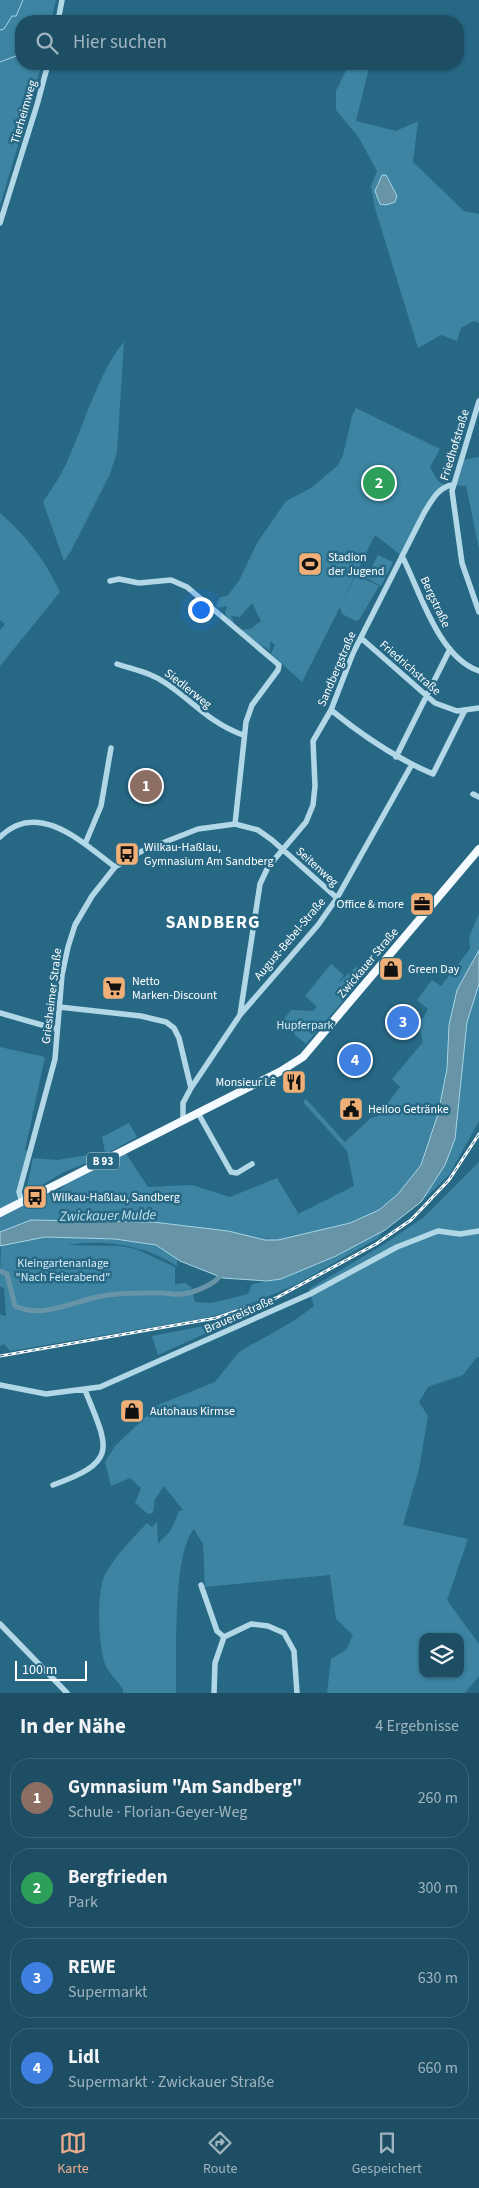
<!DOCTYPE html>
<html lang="de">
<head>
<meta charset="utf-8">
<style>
  :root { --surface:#1d4e64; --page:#25556a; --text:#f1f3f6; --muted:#a0b4bf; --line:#3b6578; --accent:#eead8d }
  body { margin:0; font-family:"Source Sans 3",sans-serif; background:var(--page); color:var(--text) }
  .controls { position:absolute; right:15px; bottom:15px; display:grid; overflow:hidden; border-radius:10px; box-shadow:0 1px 4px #0004 }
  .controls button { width:45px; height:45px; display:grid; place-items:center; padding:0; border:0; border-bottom:1px solid var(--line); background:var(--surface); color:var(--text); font:25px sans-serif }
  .scale { position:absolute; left:15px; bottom:12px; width:72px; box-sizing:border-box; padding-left:5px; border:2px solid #fff; border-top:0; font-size:14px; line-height:18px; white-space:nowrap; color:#fff; -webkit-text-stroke:4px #276885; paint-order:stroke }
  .you { position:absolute; left:200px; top:609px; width:18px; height:18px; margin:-12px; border:4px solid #fff; border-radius:50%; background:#1a73e8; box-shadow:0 0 0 8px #1a73e833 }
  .badge { display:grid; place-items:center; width:32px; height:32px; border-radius:50%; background:var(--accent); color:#fff; font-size:16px; font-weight:700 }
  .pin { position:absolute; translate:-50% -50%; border:2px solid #fff; box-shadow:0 1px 5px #0006 }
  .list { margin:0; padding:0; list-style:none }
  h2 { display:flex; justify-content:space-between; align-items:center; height:65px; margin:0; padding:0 20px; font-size:21px }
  h2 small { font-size:16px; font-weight:400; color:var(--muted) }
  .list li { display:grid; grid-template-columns:32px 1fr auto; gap:15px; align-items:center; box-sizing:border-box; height:80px; margin:0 10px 10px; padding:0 10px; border:1px solid var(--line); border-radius:20px }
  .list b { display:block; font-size:19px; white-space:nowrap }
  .list p { margin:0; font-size:16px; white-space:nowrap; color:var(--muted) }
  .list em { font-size:16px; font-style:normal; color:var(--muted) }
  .icon { flex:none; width:28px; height:28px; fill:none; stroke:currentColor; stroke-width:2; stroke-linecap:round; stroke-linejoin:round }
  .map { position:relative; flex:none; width:479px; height:1693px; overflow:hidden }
  .search { position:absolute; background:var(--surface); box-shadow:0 1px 4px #0004; left:15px; right:15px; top:15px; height:55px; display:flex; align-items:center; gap:12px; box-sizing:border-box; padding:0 18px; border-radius:20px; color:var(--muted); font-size:19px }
  .sheet { height:425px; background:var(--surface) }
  nav { display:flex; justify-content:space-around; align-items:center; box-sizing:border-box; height:70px; border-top:1px solid var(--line); background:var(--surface); font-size:14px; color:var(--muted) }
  nav a { display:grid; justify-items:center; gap:2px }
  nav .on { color:var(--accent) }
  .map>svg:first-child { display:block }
</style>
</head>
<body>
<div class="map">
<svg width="479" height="1693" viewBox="0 0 479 1693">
  <rect width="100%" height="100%" fill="#276885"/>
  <!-- green -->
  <path fill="#3c84a2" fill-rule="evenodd" d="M0,0H56L51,21H21V64H42L0,206Z
    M349,64H370L356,121L396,131L418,121L413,162L464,211L479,214V323L474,321L461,328L457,341L441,335L418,348L375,208L371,186L377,171L359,138L336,110V91Z
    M124,342L117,452L110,474L71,551L64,561L43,502C50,491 59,479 65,466C82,431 99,370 124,342Z
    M356,408L440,449L430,467L438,481L446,486L435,495L402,556L375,535L340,606L356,575L379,586L359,620L356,621L342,614L340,607L302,682L271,654L275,645L270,641V651L263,646L262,649L240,630L250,629L261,621L252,603L240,617L231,616L234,623H232L225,614L227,606L218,608L216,606L220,597L227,596L239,581L257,543L286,501L311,488L338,465L343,455L352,416Z
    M479,457V549L466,486L452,485L461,460Z
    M0,513C26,535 46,562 60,592L0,666V630L5,624L0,620Z
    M378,555L393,562L381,586L366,578Z
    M479,914V950L473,959L449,1025L447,1069L438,1114L421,1165L398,1194L379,1210L350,1223L278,1240H267L273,1237L265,1240L228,1231L153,1222L76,1220H31L0,1232V1216L62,1188L67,1182L125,1152L148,1187L192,1185L230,1197L277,1178L298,1213L296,1215L354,1186L347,1151L303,1102L306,1099L345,1142L371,1118L378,1116L400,1087L392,1079L423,1042L419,1025L428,1009L417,1000L432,980L441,986L470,949L469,937Z
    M331,964L344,975L337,984L356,967L368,972L306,1044L281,1023L291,1010L313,1011L317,1007L305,996Z
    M479,984V1121L449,1175L421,1202L445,1165L455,1139L467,1022Z
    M0,1047L45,1057L25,1150L32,1152L19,1192L22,1202L0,1213Z
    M129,1123L137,1137L99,1158L64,1172L30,1192L26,1191L33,1158L58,1160L105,1152L102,1137Z
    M479,1162V1357H477L463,1375L428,1387L419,1402L428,1416L419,1469L403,1525L468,1539L447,1600L479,1644V1676L465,1693H327L331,1659L346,1650L353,1635L336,1619L330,1575L205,1587L203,1544L194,1529C172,1553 177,1658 176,1693H123V1689C118,1682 111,1675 107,1668C98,1652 97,1598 103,1580C110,1561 133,1538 147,1523L152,1527L157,1522L158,1544L171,1530L179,1511L183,1510L164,1486L155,1499L153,1513L148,1514L135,1503L141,1488L130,1478L111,1486L105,1462L115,1446L158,1405L215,1382L239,1352L295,1320L314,1306L309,1289L386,1243L424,1217ZM423,1637H460V1674H423Z
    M385,1230L378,1238L295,1285L233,1311L200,1319L10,1351L4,1344L0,1346V1314L6,1316L4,1288L0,1286L1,1246L45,1237L115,1239L156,1245L177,1259V1266C144,1245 106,1239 67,1245L121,1246L136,1249L175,1267V1284L185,1283L191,1287L195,1302L212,1303L248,1294L252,1284L281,1279L336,1256Z
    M235,1320L158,1355L152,1336Z"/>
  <!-- water -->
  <path fill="#6894a7" stroke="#a6d5e8" d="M382,175H386L397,196L395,202L386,205L380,204L375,191Z
    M479,950V984L467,1022L455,1139L445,1165L421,1202L385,1230L336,1256L281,1279L267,1281L223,1278L180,1261L156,1245L115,1239L45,1237L0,1246V1232L31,1220L153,1222L228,1231L265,1240H278L350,1223L379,1210L398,1194L421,1165L438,1114L447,1069L449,1025L457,990Z"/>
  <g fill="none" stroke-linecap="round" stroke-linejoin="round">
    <!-- stream -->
    <path stroke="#a6d5e8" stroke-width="1" d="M0,30L4,29L12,16H16L23,0
      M0,62L21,54"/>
    <!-- canal -->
    <path stroke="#6894a7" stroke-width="5" d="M0,1271L7,1274L15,1306C40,1318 69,1304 93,1298C116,1292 139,1293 162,1293C169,1293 176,1295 182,1294C193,1293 213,1285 219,1277"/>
    <!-- minor -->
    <path stroke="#b2d8e8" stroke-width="5.5" d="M58,21L62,0
      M0,223L37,105L48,64
      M479,401L452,491L462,563L479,612
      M402,556C420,591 438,657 479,671
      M110,581L119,579L139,583L171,580L187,587L279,665L278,670L252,705L246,722L235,824
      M361,638L435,703L457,711L479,708
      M117,664C135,670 152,673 167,684C195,703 210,723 243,735
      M331,710C363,736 395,758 433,774L465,710
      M396,757L450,649
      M473,794L479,797
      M0,837C38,799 83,843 115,867
      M85,844L101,806L111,748
      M59,1007L141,1016L166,1022L174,1028L179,1038L191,1088
      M0,1013L56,1029
      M240,1015L260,884L268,867L306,822L313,805L315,786L313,741L331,710L353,653L424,513C431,502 438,487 452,485
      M198,1113L231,1172L237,1173L252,1164
      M183,1121V1103L191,1088L240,1015L318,925L337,898L411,766
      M22,1202L19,1192L55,1059L62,975L68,947L75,925L92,896L115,867L142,851L198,829L235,824L258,830L272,840L337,898
      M0,1385L46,1394L100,1387L310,1294L397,1247L438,1231L460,1234L479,1231
      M53,1485C120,1461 108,1448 85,1390
      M201,1585L217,1631L224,1637L215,1663L214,1693
      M0,1624L67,1693
      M224,1637L251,1624L268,1626L284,1633L294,1651L297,1693"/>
    <!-- major -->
    <path stroke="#f4fafe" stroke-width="8" d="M0,1213L281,1071L303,1057L479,849"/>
    <defs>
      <path id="rail" d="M0,1356L216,1318L276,1298L376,1244L411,1220L449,1180L479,1134"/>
    </defs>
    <!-- rail casing -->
    <use href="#rail" stroke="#fff" stroke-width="3"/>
    <!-- rail -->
    <use href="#rail" stroke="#276885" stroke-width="1" stroke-dasharray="4" stroke-linecap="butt"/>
  </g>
  <!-- icons -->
  <defs>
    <symbol id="stadium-square" viewBox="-11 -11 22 22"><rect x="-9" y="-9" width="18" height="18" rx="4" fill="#f0af77" stroke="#276885"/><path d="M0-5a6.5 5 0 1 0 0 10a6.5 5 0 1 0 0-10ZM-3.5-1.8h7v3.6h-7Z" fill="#111"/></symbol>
    <symbol id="bus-square" viewBox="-11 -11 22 22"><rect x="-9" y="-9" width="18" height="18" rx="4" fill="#f0af77" stroke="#276885"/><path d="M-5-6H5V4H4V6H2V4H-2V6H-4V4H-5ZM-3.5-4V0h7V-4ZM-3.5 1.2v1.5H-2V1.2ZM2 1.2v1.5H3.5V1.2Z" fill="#111"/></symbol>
    <symbol id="office-square" viewBox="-11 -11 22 22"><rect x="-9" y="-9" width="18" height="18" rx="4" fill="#f0af77" stroke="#276885"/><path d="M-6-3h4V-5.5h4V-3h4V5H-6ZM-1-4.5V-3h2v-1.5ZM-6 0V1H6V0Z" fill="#111"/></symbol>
    <symbol id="shop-square" viewBox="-11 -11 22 22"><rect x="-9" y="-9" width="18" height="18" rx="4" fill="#f0af77" stroke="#276885"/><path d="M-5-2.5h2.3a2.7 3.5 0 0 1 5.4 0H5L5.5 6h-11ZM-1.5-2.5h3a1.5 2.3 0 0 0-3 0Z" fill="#111"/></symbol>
    <symbol id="supermarket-square" viewBox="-11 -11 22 22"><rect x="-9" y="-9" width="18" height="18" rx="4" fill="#f0af77" stroke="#276885"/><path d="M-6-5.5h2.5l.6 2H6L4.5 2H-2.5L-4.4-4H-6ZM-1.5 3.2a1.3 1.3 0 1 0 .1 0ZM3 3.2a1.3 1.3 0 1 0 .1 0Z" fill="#111"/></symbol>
    <symbol id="restaurant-square" viewBox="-11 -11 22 22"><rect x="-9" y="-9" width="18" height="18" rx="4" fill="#f0af77" stroke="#276885"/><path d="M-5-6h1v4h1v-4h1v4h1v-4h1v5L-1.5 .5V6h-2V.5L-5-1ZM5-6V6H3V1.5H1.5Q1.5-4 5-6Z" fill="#111"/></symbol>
    <symbol id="civic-square" viewBox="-11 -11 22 22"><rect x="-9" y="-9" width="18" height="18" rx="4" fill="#f0af77" stroke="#276885"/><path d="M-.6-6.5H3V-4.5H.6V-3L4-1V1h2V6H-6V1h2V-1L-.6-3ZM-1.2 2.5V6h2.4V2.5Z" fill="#111"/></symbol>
  </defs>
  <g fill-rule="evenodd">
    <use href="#stadium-square" x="296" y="550" width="28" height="28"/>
    <use href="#bus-square" x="113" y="840" width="28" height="28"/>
    <use href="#office-square" x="408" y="890" width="28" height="28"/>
    <use href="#shop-square" x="377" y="955" width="28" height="28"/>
    <use href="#supermarket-square" x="100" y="974" width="28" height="28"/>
    <use href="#restaurant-square" x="280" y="1068" width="28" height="28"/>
    <use href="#civic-square" x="337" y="1095" width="28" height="28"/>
    <use href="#bus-square" x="21" y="1183" width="28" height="28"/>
    <use href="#shop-square" x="118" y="1397" width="28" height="28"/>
  </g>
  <g text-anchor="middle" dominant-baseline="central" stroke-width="5" stroke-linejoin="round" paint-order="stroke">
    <!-- shield labels -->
    <rect fill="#276885" stroke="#bed2da" stroke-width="1" x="87" y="1152.5" width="32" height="17" rx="4"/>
    <g font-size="11" font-weight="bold" fill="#fff">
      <text x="103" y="1161">B 93</text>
    </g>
    <!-- street labels -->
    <g font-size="12" fill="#fff" stroke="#276885">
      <text transform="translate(24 112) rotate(-74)">Tierheimweg</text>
      <text transform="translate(455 445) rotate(-73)">Friedhofstraße</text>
      <text transform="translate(435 602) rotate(65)">Bergstraße</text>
      <text transform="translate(410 668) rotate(41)">Friedrichstraße</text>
      <text transform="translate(337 669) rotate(-67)">Sandbergstraße</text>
      <text transform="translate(188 689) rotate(38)">Siedlerweg</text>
      <text transform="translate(317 867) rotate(42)">Seitenweg</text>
      <text transform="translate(290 939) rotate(-50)">August-Bebel-Straße</text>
      <text transform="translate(368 963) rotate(-50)">Zwickauer Straße</text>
      <text transform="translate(52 996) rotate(-83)">Griesheimer Straße</text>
      <text transform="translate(239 1315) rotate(-24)">Brauereistraße</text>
    </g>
    <!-- poi labels -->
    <g font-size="12" fill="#fff" stroke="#276885" text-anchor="start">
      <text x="328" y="557">Stadion<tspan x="328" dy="14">der Jugend</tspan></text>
      <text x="144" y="847">Wilkau-Haßlau,<tspan x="144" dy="14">Gymnasium Am Sandberg</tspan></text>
      <text x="404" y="904" text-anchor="end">Office &amp; more</text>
      <text x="408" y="969">Green Day</text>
      <text x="132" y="981">Netto<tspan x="132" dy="14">Marken-Discount</tspan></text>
      <text x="276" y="1082" text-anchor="end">Monsieur Lê</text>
      <text x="368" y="1109">Heiloo Getränke</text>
      <text x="52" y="1197">Wilkau-Haßlau, Sandberg</text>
      <text x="150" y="1411">Autohaus Kirmse</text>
    </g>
    <!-- park labels -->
    <g font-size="12" fill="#d5ecf6" stroke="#276885">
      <text x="305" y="1025">Hupferpark</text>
      <text x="63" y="1263">Kleingartenanlage<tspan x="63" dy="14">"Nach Feierabend"</tspan></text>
    </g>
    <!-- water labels -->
    <g font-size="14" font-style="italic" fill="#c0e2f0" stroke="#276885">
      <text transform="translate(108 1216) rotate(-1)">Zwickauer Mulde</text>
    </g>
    <!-- district labels -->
    <g font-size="18" font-weight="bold" letter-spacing="1" fill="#fff" stroke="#276885">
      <text x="213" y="922">SANDBERG</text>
    </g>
  </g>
</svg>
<div class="controls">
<button><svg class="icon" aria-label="layers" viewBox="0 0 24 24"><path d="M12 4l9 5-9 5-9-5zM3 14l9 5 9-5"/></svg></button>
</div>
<div class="scale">100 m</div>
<div class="you"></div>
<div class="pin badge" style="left:146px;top:786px;background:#8d6e63">1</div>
<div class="pin badge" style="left:379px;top:483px;background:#2e9e5b">2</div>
<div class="pin badge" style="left:403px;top:1022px;background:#3f7fe0">3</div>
<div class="pin badge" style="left:355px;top:1060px;background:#3f7fe0">4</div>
<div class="search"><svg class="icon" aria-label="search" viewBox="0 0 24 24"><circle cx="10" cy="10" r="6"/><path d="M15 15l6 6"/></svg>Hier suchen</div>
</div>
<section class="sheet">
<h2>In der Nähe<small>4 Ergebnisse</small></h2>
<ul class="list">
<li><span class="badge" style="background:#8d6e63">1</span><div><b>Gymnasium &quot;Am Sandberg&quot;</b><p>Schule · Florian-Geyer-Weg</p></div><em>260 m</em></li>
<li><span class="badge" style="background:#2e9e5b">2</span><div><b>Bergfrieden</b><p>Park</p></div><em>300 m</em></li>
<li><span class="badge" style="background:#3f7fe0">3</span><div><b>REWE</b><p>Supermarkt</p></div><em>630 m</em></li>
<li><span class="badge" style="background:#3f7fe0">4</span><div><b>Lidl</b><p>Supermarkt · Zwickauer Straße</p></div><em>660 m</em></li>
</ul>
</section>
<nav>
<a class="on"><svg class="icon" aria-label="map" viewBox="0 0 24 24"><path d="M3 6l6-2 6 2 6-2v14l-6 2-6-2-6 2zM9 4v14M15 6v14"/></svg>Karte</a>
<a><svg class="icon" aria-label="directions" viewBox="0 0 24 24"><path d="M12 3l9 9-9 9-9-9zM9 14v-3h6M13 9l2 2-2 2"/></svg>Route</a>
<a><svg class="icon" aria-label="saved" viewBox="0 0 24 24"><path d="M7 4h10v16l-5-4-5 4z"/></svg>Gespeichert</a>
</nav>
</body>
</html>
